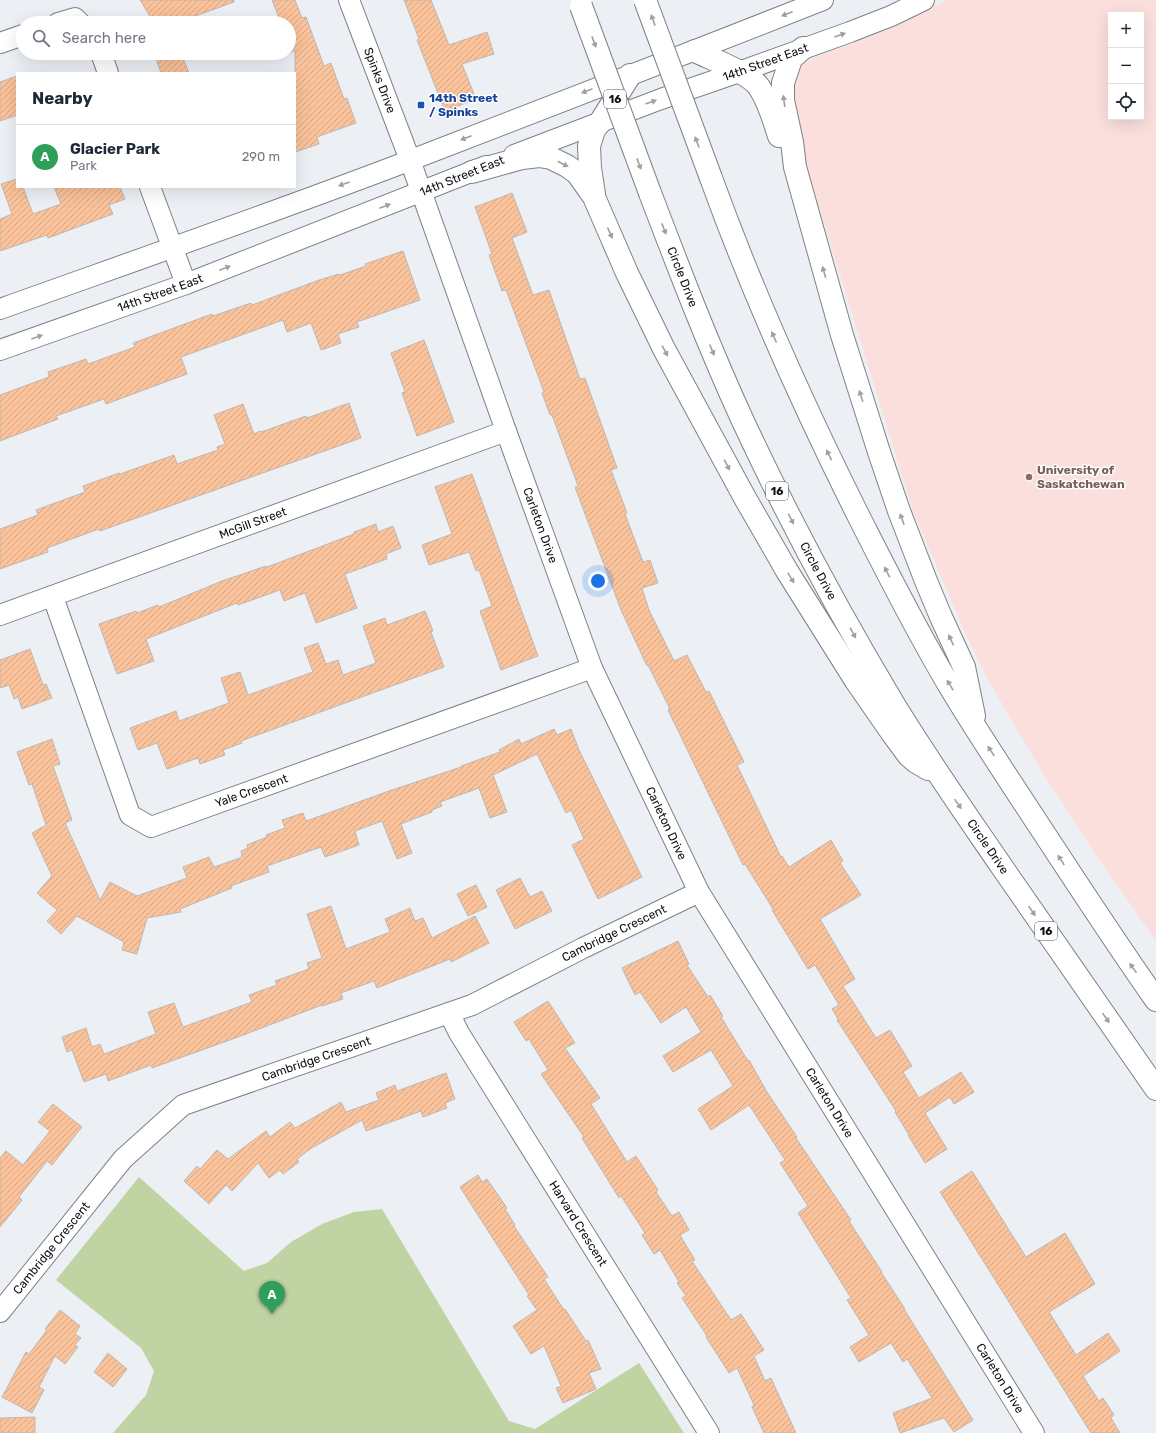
<!DOCTYPE html>
<html lang="en">
<head>
<meta charset="utf-8">
<style>
  :root { --surface:#fff; --page:#f6f6f7; --text:#1f2937; --muted:#747a83; --line:#e0e1e3; --accent:#db2777 }
  body { margin:0; font-family:Rubik,sans-serif; background:var(--page); color:var(--text) }
  .controls { position:absolute; right:12px; top:12px; display:grid; overflow:hidden; border-radius:0px; box-shadow:0 4px 16px #0002 }
  .controls button { width:36px; height:36px; display:grid; place-items:center; padding:0; border:0; border-bottom:1px solid var(--line); background:var(--surface); color:var(--text); font:20px sans-serif }
  .you { position:absolute; left:598px; top:581px; width:14px; height:14px; margin:-10px; border:3px solid #fff; border-radius:50%; background:#1a73e8; box-shadow:0 0 0 6px #1a73e833 }
  .badge { display:grid; place-items:center; width:26px; height:26px; border-radius:50%; background:var(--accent); color:#fff; font-size:13px; font-weight:700 }
  .pin { position:absolute; translate:-50% -33px; filter:drop-shadow(0 1px 2px #0008) }
  .pin::after { content:''; position:absolute; top:21px; width:14px; height:12px; background:inherit; clip-path:polygon(0 0,100% 0,50% 100%) }
  .list { margin:0; padding:0; list-style:none }
  h2 { display:flex; justify-content:space-between; align-items:center; height:52px; margin:0; padding:0 16px; font-size:17px }
  h2 small { font-size:13px; font-weight:400; color:var(--muted) }
  .list li { display:grid; grid-template-columns:26px 1fr auto; gap:12px; align-items:center; box-sizing:border-box; height:64px; padding:0 16px; border-top:1px solid var(--line) }
  .list b { display:block; font-size:15px; white-space:nowrap }
  .list p { margin:0; font-size:13px; white-space:nowrap; color:var(--muted) }
  .list em { font-size:13px; font-style:normal; color:var(--muted) }
  .icon { flex:none; width:22px; height:22px; fill:none; stroke:currentColor; stroke-width:2; stroke-linecap:round; stroke-linejoin:round }
  .map { position:relative; flex:none; width:1156px; height:1433px; overflow:hidden }
  .search { position:absolute; background:var(--surface); box-shadow:0 4px 16px #0002; left:16px; top:16px; width:280px; height:44px; display:flex; align-items:center; gap:10px; box-sizing:border-box; padding:0 14px; border-radius:22px; color:var(--muted); font-size:15px }
  .panel { position:absolute; background:var(--surface); box-shadow:0 4px 16px #0002; left:16px; top:72px; width:280px; height:116px; border-radius:0px }
  .map>svg:first-child { display:block }
</style>
</head>
<body>
<div class="map">
<svg width="1156" height="1433" viewBox="0 0 1156 1433">
  <defs>
    <pattern id="building-hatch" width="6" height="6" patternUnits="userSpaceOnUse"><rect width="6" height="6" fill="#fbc39b"/><path d="M-1 1l2-2M0 6l6-6M5 7l2-2" fill="none" stroke="#d6a684"/></pattern>
  </defs>
  <rect width="100%" height="100%" fill="#ecf0f5"/>
  <!-- education -->
  <path fill="#fadfdd" fill-rule="evenodd" d="M947,0H1156V941L1094,852L1039,767L987,678L967,637L913,511L792,120L789,96L799,68L809,60L867,37ZM1111,15H1141V117H1111Z"/>
  <!-- green -->
  <path fill="#c0d3a2" d="M139,1177L244,1271L267,1263L291,1242L322,1224L354,1212L382,1209L509,1421L535,1429L639,1363L684,1433H113L146,1395L154,1371L141,1348L56,1280Z"/>
  <!-- building -->
  <path fill="url(#building-hatch)" stroke="#bdb8b5" d="M140,0H234V2L176,23H154Z
    M272,0H295L302,18L306,17L324,66L331,63L344,99L347,98L356,123L317,137L319,144L295,152V50L289,53V23H281Z
    M404,0H431L449,45L487,32L494,54L462,64L476,99L445,111L417,40L419,39Z
    M154,53H181L189,73H161Z
    M17,76V115L0,121V82Z
    M17,179V187H23L33,214L61,204L54,187H120L125,199L109,205L113,214L48,238L47,235L0,251V219L12,214L1,184Z
    M512,193L527,232L512,238L533,295L549,290L580,379L585,378L617,468L611,470L627,513L625,514L643,562L650,560L658,583L642,588L649,610L674,661L687,655L706,692L709,691L744,762L737,765L781,857L782,856L789,867L831,840L843,861L840,863L861,895L820,919L855,979L843,986L876,1038L890,1030L912,1066L903,1072L919,1098L961,1072L974,1092L954,1104L950,1097L925,1113L947,1149L925,1163L908,1135H909L895,1112L896,1111L837,1020L838,1019L832,1009L839,1005L815,965L808,969L772,910L773,909L745,864L743,865L668,710L670,709L648,665L647,666L621,610L575,487L578,486L552,415H550L542,393L544,392L506,290L502,291L489,255L492,254L475,207Z
    M403,251L420,300L357,322L359,327L338,334L341,343L321,350L311,323L287,332L283,320L181,357L187,374L106,404L104,399L56,416L58,419L0,441V395L49,377L48,372L86,359L88,364L135,347L133,343L212,314L213,316L251,303L252,305L319,280L339,274L340,275L366,266L365,264Z
    M424,340L454,422L417,436L402,393L405,392L391,353Z
    M349,403L361,438L100,531L99,529L47,548L48,552L0,569V529L38,515L36,510L85,492L83,486L119,473L120,474L174,455L177,464L218,450L217,447L225,444L214,415L243,404L254,434L260,431L261,432L306,416L307,418Z
    M472,474L538,656L501,670L480,611L492,606L479,570L476,571L469,552L429,565L422,545L452,534L435,487Z
    M376,524L378,532L393,526L401,548L386,554L387,559L345,574L357,608L316,623L305,593L284,601L280,590L238,605L237,603L146,639L154,661L117,674L99,624L136,611L137,613L158,605L159,607L222,581L266,566L267,567L354,534V532Z
    M425,611L433,631L431,632L444,667L241,741L242,743L223,750L225,755L200,764L198,758L167,769L157,743L138,750L130,728L176,711L179,721L229,703L221,678L240,672L248,695L313,672L304,648L318,643L326,664L338,660L343,675L376,663L363,626L385,618L387,625Z
    M30,649L43,685L46,684L52,698L22,709L18,697L14,699L9,685L0,688V660Z
    M554,729L557,735L571,729L579,750L642,877L598,899L572,845L584,839L571,810L566,813L537,754L493,775L507,812L490,818L479,788L440,802L442,806L432,810V812L401,824L412,853L397,859L382,821L355,831L359,845L325,857L321,847L267,866L269,872L231,886L232,888L180,909L181,912L147,918L137,954L122,950L124,942L77,916L61,934L47,921L57,910L37,893L52,876L32,833L46,825L32,784L29,785L17,752L52,739L60,764L53,766L72,820L65,823L100,900L110,882L137,896L187,878L183,867L209,857L214,867L240,858L242,856L241,851L248,848L247,845L267,837L266,835L285,828L282,820L303,813L306,821L389,791L461,767V766L500,752L499,750L519,739L521,744Z
    M520,878L530,897L542,891L552,911L515,929L496,890Z
    M476,885L487,907L468,916L457,894Z
    M331,906L346,949L390,932L385,919L410,908L415,921L423,918L432,938L475,916L489,943L451,962L450,959L377,988L374,981L341,993L343,999L322,1006V1005L238,1037L152,1068L151,1065L108,1081L106,1074L84,1082L72,1050L67,1052L62,1037L86,1028L92,1047L100,1044L104,1054L156,1034L148,1012L174,1003L183,1027L252,1002L249,995L277,985L275,981L309,969L307,963L322,958L307,914Z
    M678,941L689,964L687,965L708,997L710,995L723,1016L721,1017L748,1061L749,1060L767,1092L797,1137L796,1138L851,1220L849,1221L882,1272H881L905,1309H904L973,1420L954,1432L944,1418L900,1433L893,1413L932,1398L907,1359L903,1362L891,1343L859,1362L850,1347L869,1335L847,1300L851,1298L798,1213L808,1206L780,1163L785,1160L749,1105L711,1130L698,1109L733,1086L711,1050L673,1072L663,1056L701,1032L686,1007L661,1023L640,992L635,995L622,968Z
    M548,1001L575,1043L565,1048L600,1098L591,1104L627,1162L636,1156L658,1190L656,1192L672,1216L679,1212L689,1230L680,1235L695,1260L692,1261L731,1320L741,1314L764,1350L754,1356L765,1381L771,1378L796,1433H764L752,1407L754,1405L737,1368L729,1373L706,1337L707,1336L682,1298L686,1296L677,1283L679,1282L660,1250L654,1254L642,1235L645,1233L621,1196L619,1198L582,1138L584,1137L541,1074L548,1070L529,1039L526,1041L514,1022Z
    M446,1073L455,1099L445,1103L447,1108L423,1117L421,1111L366,1131L362,1120L310,1149L297,1159L299,1162L283,1174L280,1170L269,1178L258,1163L232,1191L226,1185L209,1204L184,1181L197,1166L200,1169L217,1150L228,1159L266,1131L270,1137L290,1122L295,1128L341,1102L346,1112L379,1100L376,1093L395,1085L397,1091Z
    M53,1104L82,1127L52,1165L47,1161L19,1197L22,1200L0,1227V1158L6,1151L23,1165L50,1131L38,1122Z
    M972,1171L1026,1257L1065,1233L1095,1284L1049,1312L1076,1355L1108,1333L1120,1351L1083,1376L1099,1401L1103,1398L1114,1415L1111,1418L1120,1433H1091L940,1192Z
    M478,1175L482,1182L487,1179L507,1208L505,1209L515,1225L514,1226L548,1277L544,1279L564,1310L565,1309L586,1341L588,1340L601,1369L589,1373L596,1389L563,1403L556,1388L561,1386L544,1346L531,1354L513,1326L537,1310L527,1296L529,1295L460,1187Z
    M60,1310L80,1326L75,1334L81,1338L75,1345L78,1347L65,1364L55,1356L39,1387L44,1390L32,1413L2,1397L26,1352L29,1354L47,1330L45,1329Z
    M108,1353L127,1369L113,1387L94,1372Z
    M35,1417V1433H0V1418Z"/>
  <g fill="none" stroke-linecap="round" stroke-linejoin="round">
    <defs>
      <g id="minor">
        <path id="s1" d="M349,0L410,160L506,431L592,668L699,892L1034,1433"/>
        <path d="M58,23L75,18L80,23"/>
        <path d="M0,43L23,35"/>
        <path d="M101,53L108,73"/>
        <path id="s2" d="M514,155L661,99L739,72L850,32L891,16L924,0"/>
        <path d="M150,187L186,284"/>
        <path d="M0,309C137,260 275,212 411,160C549,107 686,54 823,0"/>
        <path id="s3" d="M0,350L186,284L486,166"/>
        <path id="s4" d="M53,597L130,815L151,827L592,668"/>
        <path id="s5" d="M0,615L506,431"/>
        <path id="s6" d="M449,1013L459,1033L709,1433"/>
        <path id="s7" d="M0,1312L123,1159L183,1105L472,1005L583,948L699,892"/>
      </g>
      <g id="highway">
        <path d="M803,48L791,59L783,83V100L792,142L795,167L842,335L879,452L899,511L926,581L941,617L964,667L974,716"/>
        <path d="M695,51C711,59 750,73 759,87C769,102 774,120 779,136"/>
        <path d="M472,172L522,158L539,156L551,158L567,166L577,173L594,197L627,273L664,349L745,498L787,571L856,681L892,733L909,756L916,762L928,769"/>
        <path d="M711,178C753,294 803,405 858,515C887,572 916,630 949,685C977,732 1008,778 1038,824C1077,883 1115,942 1156,1000"/>
        <path id="s8" d="M650,193C679,269 708,345 742,419C787,516 838,611 893,703C927,759 965,813 1002,867C1053,941 1104,1015 1156,1089"/>
        <path d="M594,194L590,168L589,146L594,130L601,121L630,75"/>
      </g>
    </defs>
    <!-- minor casing -->
    <use href="#minor" stroke="#7e8186" stroke-width="22"/>
    <!-- highway casing -->
    <use href="#highway" stroke="#7e8186" stroke-width="24"/>
    <!-- minor -->
    <use href="#minor" stroke="#fff" stroke-width="20"/>
    <!-- highway -->
    <use href="#highway" stroke="#fff" stroke-width="22"/>
    <defs>
      <path id="highway-bridge" d="M645,0L711,178
        M581,6L650,193"/>
    </defs>
    <!-- highway-bridge casing -->
    <use href="#highway-bridge" stroke="#7e8186" stroke-width="24" stroke-linecap="butt"/>
    <!-- highway-bridge -->
    <use href="#highway-bridge" stroke="#fff" stroke-width="22"/>
  </g>
  <!-- one-way arrows -->
  <defs><path id="oneway-solid" d="M-6-.8H1V-3.2L6.5 0L1 3.2V.8H-6Z"/></defs>
  <g fill="#9f9fa0">
    <use href="#oneway-solid" transform="translate(787 14) rotate(159)"/>
    <use href="#oneway-solid" transform="translate(653 20) rotate(-110)"/>
    <use href="#oneway-solid" transform="translate(840 35) rotate(-20)"/>
    <use href="#oneway-solid" transform="translate(594 42) rotate(70)"/>
    <use href="#oneway-solid" transform="translate(587 91) rotate(159)"/>
    <use href="#oneway-solid" transform="translate(784 101) rotate(-98)"/>
    <use href="#oneway-solid" transform="translate(651 102) rotate(-20)"/>
    <use href="#oneway-solid" transform="translate(466 138) rotate(159)"/>
    <use href="#oneway-solid" transform="translate(697 142) rotate(-110)"/>
    <use href="#oneway-solid" transform="translate(563 164) rotate(28)"/>
    <use href="#oneway-solid" transform="translate(639 164) rotate(70)"/>
    <use href="#oneway-solid" transform="translate(344 184) rotate(160)"/>
    <use href="#oneway-solid" transform="translate(385 206) rotate(-21)"/>
    <use href="#oneway-solid" transform="translate(664 229) rotate(69)"/>
    <use href="#oneway-solid" transform="translate(610 233) rotate(66)"/>
    <use href="#oneway-solid" transform="translate(225 268) rotate(-21)"/>
    <use href="#oneway-solid" transform="translate(824 272) rotate(-106)"/>
    <use href="#oneway-solid" transform="translate(37 337) rotate(-20)"/>
    <use href="#oneway-solid" transform="translate(774 337) rotate(-114)"/>
    <use href="#oneway-solid" transform="translate(712 350) rotate(67)"/>
    <use href="#oneway-solid" transform="translate(665 351) rotate(62)"/>
    <use href="#oneway-solid" transform="translate(861 396) rotate(-108)"/>
    <use href="#oneway-solid" transform="translate(829 455) rotate(-116)"/>
    <use href="#oneway-solid" transform="translate(727 465) rotate(62)"/>
    <use href="#oneway-solid" transform="translate(791 519) rotate(63)"/>
    <use href="#oneway-solid" transform="translate(902 519) rotate(-110)"/>
    <use href="#oneway-solid" transform="translate(887 572) rotate(-118)"/>
    <use href="#oneway-solid" transform="translate(791 578) rotate(58)"/>
    <use href="#oneway-solid" transform="translate(853 633) rotate(61)"/>
    <use href="#oneway-solid" transform="translate(951 640) rotate(-115)"/>
    <use href="#oneway-solid" transform="translate(950 685) rotate(-121)"/>
    <use href="#oneway-solid" transform="translate(991 751) rotate(-123)"/>
    <use href="#oneway-solid" transform="translate(958 804) rotate(55)"/>
    <use href="#oneway-solid" transform="translate(1061 860) rotate(-123)"/>
    <use href="#oneway-solid" transform="translate(1032 911) rotate(55)"/>
    <use href="#oneway-solid" transform="translate(1133 968) rotate(-126)"/>
    <use href="#oneway-solid" transform="translate(1106 1018) rotate(55)"/>
  </g>
  <!-- markers -->
  <rect fill="#1a4fb4" stroke="#fcfdfe" stroke-width="1.5" x="417" y="101" width="8" height="8" rx="2"/>
  <circle fill="#8d6e63" stroke="#fcfdfe" stroke-width="1.5" cx="1029" cy="477" r="4"/>
  <g text-anchor="middle" dominant-baseline="central" stroke-width="3" stroke-linejoin="round" paint-order="stroke">
    <!-- shield labels -->
    <g fill="#fcfdfe" stroke="#555658" stroke-width="1">
      <rect x="604" y="90" width="22" height="18" rx="3"/>
      <rect x="766" y="482" width="22" height="18" rx="3"/>
      <rect x="1035" y="922" width="22" height="18" rx="3"/>
    </g>
    <g font-size="11" font-weight="bold" fill="#0e0f11">
      <text x="615" y="99">16</text>
      <text x="777" y="491">16</text>
      <text x="1046" y="931">16</text>
    </g>
    <!-- street labels -->
    <g font-size="12" fill="#0e0f11" stroke="#fcfdfe">
      <text stroke="none"><textPath href="#s2" startOffset="268">14th Street East</textPath></text>
      <text stroke="none"><textPath href="#s1" startOffset="86">Spinks Drive</textPath></text>
      <text transform="translate(462 176) rotate(-22)">14th Street East</text>
      <text stroke="none"><textPath href="#s8" startOffset="90">Circle Drive</textPath></text>
      <text stroke="none"><textPath href="#s3" startOffset="170">14th Street East</textPath></text>
      <text stroke="none"><textPath href="#s5" startOffset="269">McGill Street</textPath></text>
      <text stroke="none"><textPath href="#s1" startOffset="559">Carleton Drive</textPath></text>
      <text stroke="none"><textPath href="#s8" startOffset="414">Circle Drive</textPath></text>
      <text stroke="none"><textPath href="#s4" startOffset="362">Yale Crescent</textPath></text>
      <text stroke="none"><textPath href="#s1" startOffset="883">Carleton Drive</textPath></text>
      <text stroke="none"><textPath href="#s8" startOffset="738">Circle Drive</textPath></text>
      <text stroke="none"><textPath href="#s7" startOffset="742">Cambridge Crescent</textPath></text>
      <text stroke="none"><textPath href="#s7" startOffset="418">Cambridge Crescent</textPath></text>
      <text stroke="none"><textPath href="#s1" startOffset="1207">Carleton Drive</textPath></text>
      <text stroke="none"><textPath href="#s6" startOffset="247">Harvard Crescent</textPath></text>
      <text stroke="none"><textPath href="#s7" startOffset="82">Cambridge Crescent</textPath></text>
      <text stroke="none"><textPath href="#s1" startOffset="1531">Carleton Drive</textPath></text>
    </g>
    <!-- transit labels -->
    <g font-size="12" font-weight="bold" fill="#164399" stroke="#fcfdfe" text-anchor="start">
      <text x="429" y="98">14th Street<tspan x="429" dy="14">/ Spinks</tspan></text>
    </g>
    <!-- education labels -->
    <g font-size="12" font-weight="bold" fill="#785e54" stroke="#fcfdfe" text-anchor="start">
      <text x="1037" y="470">University of<tspan x="1037" dy="14">Saskatchewan</tspan></text>
    </g>
  </g>
</svg>
<div class="controls">
<button>+</button>
<button>−</button>
<button><svg class="icon" aria-label="locate" viewBox="0 0 24 24"><circle cx="12" cy="12" r="6"/><path d="M12 2v4M12 18v4M2 12h4M18 12h4"/></svg></button>
</div>
<div class="you"></div>
<div class="pin badge" style="left:272px;top:1314px;background:#2e9e5b">A</div>
<div class="search"><svg class="icon" aria-label="search" viewBox="0 0 24 24"><circle cx="10" cy="10" r="6"/><path d="M15 15l6 6"/></svg>Search here</div>
<section class="panel">
<h2>Nearby<small></small></h2>
<ul class="list">
<li><span class="badge" style="background:#2e9e5b">A</span><div><b>Glacier Park</b><p>Park</p></div><em>290 m</em></li>
</ul>
</section>
</div>
</body>
</html>
